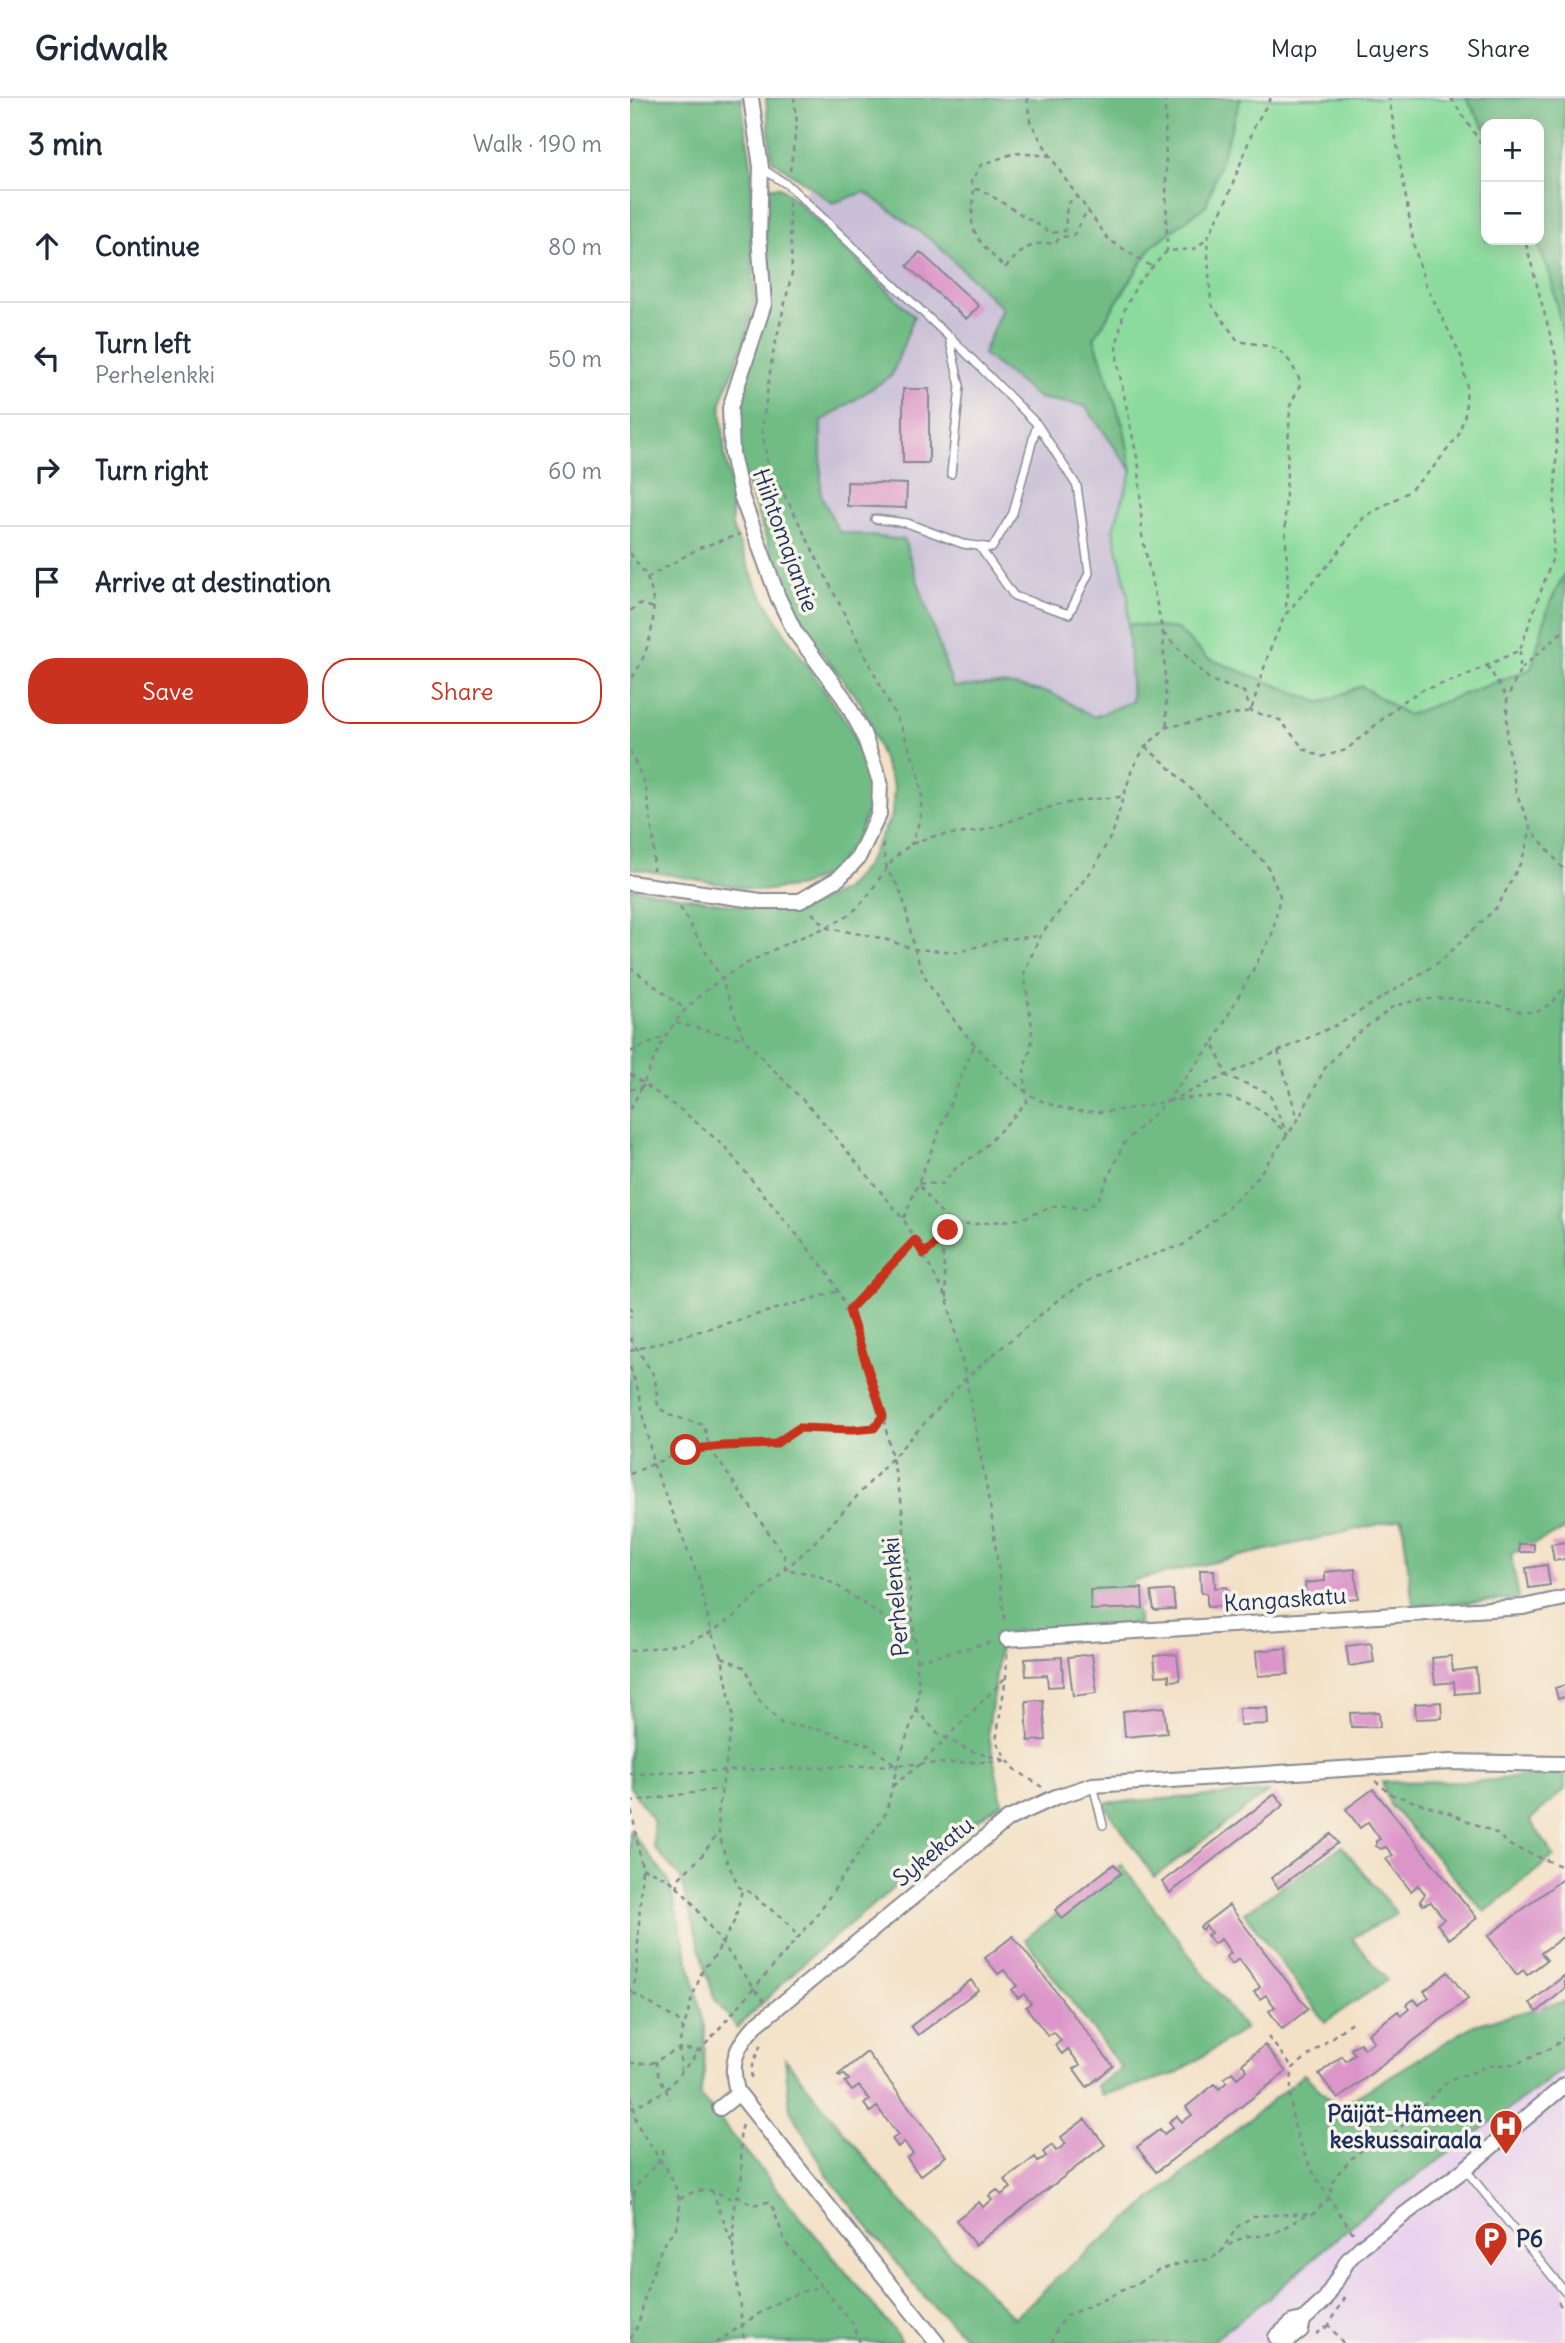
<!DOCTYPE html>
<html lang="en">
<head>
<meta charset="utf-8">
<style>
  :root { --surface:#fff; --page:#f6f6f7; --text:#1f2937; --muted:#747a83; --line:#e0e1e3; --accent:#c8321e }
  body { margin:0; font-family:Delius,sans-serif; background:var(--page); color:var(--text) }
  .controls { position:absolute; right:21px; top:21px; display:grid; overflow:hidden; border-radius:14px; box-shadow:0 4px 18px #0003 }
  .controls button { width:63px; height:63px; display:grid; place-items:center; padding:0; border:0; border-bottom:2px solid var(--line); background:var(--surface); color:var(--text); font:35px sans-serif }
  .stop { position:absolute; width:21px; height:21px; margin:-16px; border:5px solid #c8321e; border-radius:50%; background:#fff }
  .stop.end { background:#c8321e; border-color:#fff; box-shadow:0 2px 7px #0008 }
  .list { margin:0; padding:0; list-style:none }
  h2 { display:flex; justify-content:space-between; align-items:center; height:91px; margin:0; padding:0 28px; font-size:30px }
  h2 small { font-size:23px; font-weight:400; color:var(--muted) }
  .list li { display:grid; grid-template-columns:46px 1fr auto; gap:21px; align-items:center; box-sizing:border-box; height:112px; padding:0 28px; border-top:2px solid var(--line) }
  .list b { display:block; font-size:26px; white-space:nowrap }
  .list p { margin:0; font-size:23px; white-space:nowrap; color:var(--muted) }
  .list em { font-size:23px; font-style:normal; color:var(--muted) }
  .actions { display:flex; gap:14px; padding:21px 28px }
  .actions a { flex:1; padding:16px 0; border:2px solid var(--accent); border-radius:28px; text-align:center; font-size:24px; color:var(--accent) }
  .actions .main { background:var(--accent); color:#fff }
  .icon { flex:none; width:38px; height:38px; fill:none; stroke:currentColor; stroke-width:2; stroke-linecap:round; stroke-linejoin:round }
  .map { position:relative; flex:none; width:935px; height:2245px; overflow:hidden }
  header { display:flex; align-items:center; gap:42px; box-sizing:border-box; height:98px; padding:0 35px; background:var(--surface); border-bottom:2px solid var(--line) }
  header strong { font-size:33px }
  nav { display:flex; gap:38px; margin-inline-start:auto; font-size:24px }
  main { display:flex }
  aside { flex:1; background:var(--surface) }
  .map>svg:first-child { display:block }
</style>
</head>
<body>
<header>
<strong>Gridwalk</strong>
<nav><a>Map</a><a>Layers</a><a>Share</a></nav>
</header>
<main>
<aside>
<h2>3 min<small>Walk · 190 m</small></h2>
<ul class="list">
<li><svg class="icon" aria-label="ahead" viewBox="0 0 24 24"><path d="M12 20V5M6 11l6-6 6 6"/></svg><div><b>Continue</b></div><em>80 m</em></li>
<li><svg class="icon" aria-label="left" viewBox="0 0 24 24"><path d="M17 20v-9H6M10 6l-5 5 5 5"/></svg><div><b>Turn left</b><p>Perhelenkki</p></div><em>50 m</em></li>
<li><svg class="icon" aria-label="right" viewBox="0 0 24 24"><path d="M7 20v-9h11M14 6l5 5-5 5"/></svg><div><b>Turn right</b></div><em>60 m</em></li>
<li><svg class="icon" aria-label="arrive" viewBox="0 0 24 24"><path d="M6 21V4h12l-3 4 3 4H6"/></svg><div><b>Arrive at destination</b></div></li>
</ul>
<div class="actions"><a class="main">Save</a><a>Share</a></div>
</aside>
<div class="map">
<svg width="935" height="2245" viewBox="0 0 935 2245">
  <rect width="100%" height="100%" fill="#f7f3e8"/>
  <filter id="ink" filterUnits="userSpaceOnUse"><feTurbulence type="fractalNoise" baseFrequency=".0143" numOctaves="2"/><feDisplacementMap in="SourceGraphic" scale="14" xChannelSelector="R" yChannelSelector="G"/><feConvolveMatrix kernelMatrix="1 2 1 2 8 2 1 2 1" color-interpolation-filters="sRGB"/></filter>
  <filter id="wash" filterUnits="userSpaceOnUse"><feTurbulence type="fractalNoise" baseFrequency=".00686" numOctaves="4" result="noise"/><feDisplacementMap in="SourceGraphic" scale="28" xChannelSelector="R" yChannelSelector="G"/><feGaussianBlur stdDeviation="1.57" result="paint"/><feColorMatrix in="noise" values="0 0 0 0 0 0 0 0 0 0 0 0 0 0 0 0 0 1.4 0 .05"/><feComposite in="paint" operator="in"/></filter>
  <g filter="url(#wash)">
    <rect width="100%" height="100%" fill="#f3e1c6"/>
    <!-- built -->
    <path fill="#e9d2ee" d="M935,1970V2245H580L638,2200L730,2120Z"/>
    <!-- industrial -->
    <path fill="#c9bfd7" d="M180,90L203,105L235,94L304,144L372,210L409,300L455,308L502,373L483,431L498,497L502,603L464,619L374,586L323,589L274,442L209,434L191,397V324L262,277L284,218L163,100Z"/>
    <!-- green -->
    <path fill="#8bdc9c" stroke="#53867d" stroke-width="2" d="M611,0H836L856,32V142H906L920,176L935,246V475L919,507L902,571L778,617L731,588L691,605L577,560L547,531L498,526V497L483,431L502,373L494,331L464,240L522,148L576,107Z"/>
    <!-- forest -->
    <path fill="#70bc84" stroke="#467671" stroke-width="2" d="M0,0H111L122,71L121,136L125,203L114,244L91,305L95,358L101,388L102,429L126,487L154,534L219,628L236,659L240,708L227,740L202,774L171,788L131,793L0,770Z
      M136,0H611L576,107L522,148L464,240L494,331L502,373L455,308L409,300L353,256L372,210L304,144L235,94L203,105L142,62Z
      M836,0H935V246L920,176L906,142H909V26H856V32Z
      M138,89H150L163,100L284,218L262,277L191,324V397L209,434L274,442L323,589L374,586L421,595L464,619L502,603L498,526L547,531L577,560L691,605L731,588L778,617L901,571L919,507L935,475V1431L881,1456L889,1501L783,1508L772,1421L502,1483L509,1526L387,1533L371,1541L358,1633L372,1704L326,1738L174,1864L107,1930L84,1900L50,1779L24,1749L23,1722L0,1689V790L133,812L170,813L214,792L235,769L262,717L264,690L231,605L180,540L151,484L107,356L105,311L139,207L135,139Z
      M935,1674V1691L900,1722L924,1758L855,1814L760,1707L752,1684L852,1683Z
      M638,1694L524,1779L473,1705Z
      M0,1733L38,1781L75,1929L74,1974L70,1998L263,2231L272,2245H0Z
      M712,1748L767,1816L722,1840L757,1882L695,1924L614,1815Z
      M492,1767L615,1931L545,1976L472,1997L466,1987L492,1971L395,1841Z
      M935,1903V1970L730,2120L638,2200L580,2245H342L296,2201L200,2081L160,2012L155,1961L283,2119L384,2220L436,2172L674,1976L708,2010L844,1927Z"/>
    <g id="blocks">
      <!-- building -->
      <path fill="#dc95c9" d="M290,154L349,208L336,221L277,168Z
        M273,291H299V365H273Z
        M217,384L277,386L276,410L217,408Z
        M935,1444V1461L924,1463L921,1446Z
        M889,1446H904V1454H889Z
        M917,1467L920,1487L899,1490L896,1470Z
        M725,1471L728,1500L676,1504L675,1485L695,1483V1474Z
        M570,1472H584L585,1490L597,1489L598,1508L577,1509V1495H571Z
        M512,1490L513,1510L461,1512L460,1492Z
        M543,1492L545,1511L524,1512L521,1494Z
        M741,1545L744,1564L719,1568L716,1548Z
        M656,1550L658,1576L628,1578L626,1553Z
        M462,1556L467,1595L443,1598L438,1559Z
        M547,1556L550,1582L539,1583V1577L526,1578L524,1558Z
        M821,1558L823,1573L846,1570L848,1594L825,1596L824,1584L805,1586L802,1560Z
        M432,1559L433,1588L418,1589L417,1577L396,1578L395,1561Z
        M935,1587V1599L928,1601L925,1590Z
        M413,1602L416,1642L398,1643L396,1603Z
        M811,1604L812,1620L786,1621L785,1606Z
        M534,1609L537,1635L495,1639L493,1613Z
        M609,1610H637L638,1626L610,1627Z
        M749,1614L750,1629H721L720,1615Z
        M743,1691L847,1820L819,1841L807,1826L814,1821L801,1804L793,1807L790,1803L795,1796L788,1787L781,1793L756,1761L763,1757L756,1749L751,1751L746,1748V1743L750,1741L738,1724L730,1730L716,1711Z
        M645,1696L654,1707L540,1795L532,1784Z
        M701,1736L708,1745L648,1790L641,1780Z
        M484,1766L491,1775L432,1821L425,1812Z
        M935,1779V1842L933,1839L911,1855L917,1862L897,1877L893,1872L887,1877L858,1838Z
        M599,1807L678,1911L652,1931L639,1913L645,1909L636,1897L630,1901L624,1894L630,1889L609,1861L602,1866L596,1859L601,1855L591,1841L584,1846L577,1837L581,1835L576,1828L572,1832L570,1829Z
        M383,1838L483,1968L457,1989L444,1971L450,1967L438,1951L432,1956L425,1947L431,1943L424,1934L418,1938L396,1909L401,1905L394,1896L388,1900L381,1892L387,1888L374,1872L368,1876L355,1860Z
        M818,1874L838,1901L708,2001L689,1976L712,1958L716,1963L725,1956L721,1951L730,1945L734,1951L744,1944L738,1936L768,1913L771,1918L779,1911L776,1907L784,1901L789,1907L799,1899L794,1893Z
        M935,1877V1891L907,1914L900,1905Z
        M341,1882L348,1892L288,1937L281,1928Z
        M635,1947L656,1974L526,2074L507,2049L530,2031L534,2036L543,2029L539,2024L547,2018L552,2024L562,2017L556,2009L585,1986L589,1991L597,1984L594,1980L602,1974L607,1980L617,1972L612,1966Z
        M237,1954L316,2058L290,2078L277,2060L283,2056L274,2044L268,2049L262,2041L268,2037L247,2009L240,2014L234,2006L240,2002L229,1988L222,1993L215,1984L219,1982L214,1976L210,1979L208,1977Z
        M455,2021L475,2047L345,2147L326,2122L349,2104L353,2109L362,2102L359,2098L367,2092L371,2097L381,2090L375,2082L405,2059L408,2064L416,2058L413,2054L422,2047L426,2053L436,2046L431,2039Z"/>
    </g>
  </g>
  <g filter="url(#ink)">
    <use href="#blocks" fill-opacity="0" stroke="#878892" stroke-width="2"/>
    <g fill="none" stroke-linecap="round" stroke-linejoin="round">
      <defs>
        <path id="service" d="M131,70L158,87L319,239L330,288L321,376
          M245,421L277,425L333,446L362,450L383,415L407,326L320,239
          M349,448L384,498L439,516L459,475L447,388L407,326
          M463,1687L473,1727
          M835,2071L935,2194"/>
        <path id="minor" d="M0,785L131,803H170L209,780L228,760L249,716L250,684L233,635L214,600L165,534L148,499L111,397L102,356L100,310L134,206L129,138L131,69L121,0
          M377,1541L893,1509L935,1500
          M90,2010L109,1995
          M646,2239L663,2224L673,2222L695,2202L718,2162L732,2148L835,2071L935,1987
          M307,2245L107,1993C99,1965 106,1948 126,1927L378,1721L426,1699L463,1687L820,1664L935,1666
          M655,2245L671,2232L673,2222"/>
      </defs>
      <!-- service casing -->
      <use href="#service" stroke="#878892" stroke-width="10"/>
      <!-- minor casing -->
      <use href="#minor" stroke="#878892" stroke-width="18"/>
      <!-- path -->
      <path stroke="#878892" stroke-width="2.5" stroke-dasharray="5 5" stroke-linecap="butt" d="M397,0L400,23L410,41L433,78L479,142L521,168
        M535,0L537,153
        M641,0L625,27L597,101L577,141L581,206L608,243C648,250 653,246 671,285L660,308L655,416L658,496L655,514
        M821,0L856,53
        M0,5L5,0
        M421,58L385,55L351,67L341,84C348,99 339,115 343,129C348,145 364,159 375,170C391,153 401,142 425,146L430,139L443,138L458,111
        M160,73L167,25L164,0
        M345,91L352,92L421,135L435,133L437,106L448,98
        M159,104L162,175L142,260L132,331L138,368L162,411L272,631L288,673L292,698L290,721L281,747
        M0,455C5,463 12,470 16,478C32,509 20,556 0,583
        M17,480L69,450L110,436
        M0,513L9,506L25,510
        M533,535L580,582L614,594L621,613L650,622L674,651L691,659L716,652L774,603L792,592L828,581L890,552L923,459L929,270L895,142
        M890,553V572L877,601V641L886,694L901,731L935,773
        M857,567L877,600
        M891,571L935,531
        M537,628L533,535L512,437L509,369L489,273L486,250L494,213L507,186L537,153L564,151L577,141
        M515,649L536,666L637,767L650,798L642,837L583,945L597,978L639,995L656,1034
        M0,653L15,686L24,744L23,772
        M253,746C254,754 254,764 258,772C261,780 268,786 271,795C280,821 281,850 294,876C310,912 376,988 412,1003C428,1010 446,1014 464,1014C513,1015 586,981 630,1012C640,1019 649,1029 658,1037
        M50,809L91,880L114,941L188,1018L274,1122L317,1200L336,1280L361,1413L375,1525
        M182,815L198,830L251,840L284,851L328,854L374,841L410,838
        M0,869L55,911
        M46,925L114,941
        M648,953L668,1022
        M0,954L36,938
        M0,976L55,1015L94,1048L199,1176L218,1212L253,1318L271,1401L289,1589L286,1611L267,1668L256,1715L184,1821L35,1993L0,2011
        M0,992L15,987
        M539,1003L711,925L811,863L868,808L892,762L901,731
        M0,1011C16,984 25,952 44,926C72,887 117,864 160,844C180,835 199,830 218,817C244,800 253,763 281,747C304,733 330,738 354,732C374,727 394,717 414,711C440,703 467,700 493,699
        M274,1120L345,945
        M294,1155L328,1128L390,1121L428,1107L455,1111L467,1103L494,1045L536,1004L583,945
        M317,1200L311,1139L318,1132V1122L306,1110L288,1085L312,1086L325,1071L351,1053L397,1004L394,970L401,950L402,929L394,875L410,838L465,768L483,734L502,671L515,649L537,629L621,613L639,554L655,517L703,461L734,419L778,394L802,371L828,338L835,316L837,289L831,258L795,185L784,148L759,0
        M0,1209L3,1213L0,1219
        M218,1212L285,1142
        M0,1240L25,1279L28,1309L39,1317L74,1327L79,1349L154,1457L155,1471L188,1477L209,1489L285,1541
        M0,1253L209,1193
        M0,1269L9,1295L23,1365L69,1481L81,1534L92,1559L103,1618L88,1716L89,1735L96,1761L109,1789L125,1797L130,1804L152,1819L163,1831L167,1841
        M0,1376L56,1352L93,1348L145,1346L168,1330L222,1332L244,1330L253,1319
        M0,1553L56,1545L81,1534L101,1521L182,1447L336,1280L430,1200L477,1172L553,1147L589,1118L623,1085L668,1022L695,970L722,940L764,908L789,902L816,900L857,905L894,914H907L923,904L935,888
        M377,1556L376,1579L366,1643L378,1663L386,1672L412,1689
        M92,1559L116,1570L127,1600L152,1626L184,1630L239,1647L267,1668
        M287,1562L362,1544
        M286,1611L308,1636L338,1652L374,1662
        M0,1676L378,1663
        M745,1683L763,1697L817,1714L864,1734L881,1748L931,1768H935
        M263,1688L292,1665L376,1579
        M0,1703L12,1770L6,1880L0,1897
        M0,1704L90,1691
        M12,1770L39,1781L61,1803L134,1903
        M47,1790L50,1779L70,1760L88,1735
        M3,1895L47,1922L53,1931
        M638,1939L663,1970
        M26,1963L28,1975L40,2001
        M0,1965H22L50,1950L69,1953
        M51,1974L49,1947L62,1900L73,1871L84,1859L105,1822L112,1792
        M121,1980L122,1968L131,1946
        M0,1999C7,2010 3,2015 7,2025C23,2058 59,2086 47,2127C45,2134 38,2138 35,2144C28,2156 24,2172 19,2185C12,2204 13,2223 0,2241
        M112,2027L110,2033L112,2077L104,2108L103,2147L114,2245
        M82,2092L102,2145
        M107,2097L122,2107L137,2104L142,2107L155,2144L223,2226L230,2245
        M50,2101C58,2095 72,2090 83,2093C92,2095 94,2101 105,2100
        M0,2106L8,2086L28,2064L34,2050
        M723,2135C688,2084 651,2036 663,1970L724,1922
        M590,2155L607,2129L623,2118L680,2115
        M928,2204L935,2213
        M686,2236L698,2228
        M86,2245C120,2223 150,2195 193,2189
        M422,2245L427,2231L436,2218L477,2200L515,2181L528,2172L556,2164L581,2161L605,2143L618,2138H632L646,2134L674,2118L684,2115L698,2101L705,2079L721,2061L739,2046L760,2037L770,2030L816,1985L826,1979L845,1974L856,1968L885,1966L900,1960L923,1949L935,1939
        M713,2245L699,2227L716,2198"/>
      <!-- service -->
      <use href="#service" stroke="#fff" stroke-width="7"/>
      <!-- minor -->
      <use href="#minor" stroke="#fff" stroke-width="14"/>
    </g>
  </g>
  <g fill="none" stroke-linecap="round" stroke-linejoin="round" filter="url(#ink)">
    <!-- route -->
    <path stroke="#c8321e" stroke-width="9" d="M56,1352L93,1348L145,1346L169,1330L222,1332L244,1330L253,1318L219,1212L285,1142L294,1156L311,1141L318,1132"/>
  </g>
  <!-- icons -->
  <defs>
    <symbol id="hospital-pin" viewBox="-11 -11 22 30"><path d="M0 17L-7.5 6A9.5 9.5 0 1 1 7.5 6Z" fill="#c8321e" stroke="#f7f3e8"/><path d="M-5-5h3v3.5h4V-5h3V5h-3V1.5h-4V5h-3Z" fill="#fff"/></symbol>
    <symbol id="parking-pin" viewBox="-11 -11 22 30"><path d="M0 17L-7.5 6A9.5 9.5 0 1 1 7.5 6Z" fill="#c8321e" stroke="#f7f3e8"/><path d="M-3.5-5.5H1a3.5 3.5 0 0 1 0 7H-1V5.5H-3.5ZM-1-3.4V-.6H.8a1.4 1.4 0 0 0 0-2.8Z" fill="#fff"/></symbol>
  </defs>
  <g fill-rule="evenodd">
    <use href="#hospital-pin" x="857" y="2009" width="38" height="52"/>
    <use href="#parking-pin" x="842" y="2121" width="38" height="52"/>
  </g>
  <g text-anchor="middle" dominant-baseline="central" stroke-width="7" stroke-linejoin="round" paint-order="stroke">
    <!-- street labels -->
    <g font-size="23" fill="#1b2f5e" stroke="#f7f3e8">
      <text transform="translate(156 442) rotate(70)">Hiihtomajantie</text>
      <text transform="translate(265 1499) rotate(-95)">Perhelenkki</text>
      <text transform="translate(655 1501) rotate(-4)">Kangaskatu</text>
      <text transform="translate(303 1753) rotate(-39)">Sykekatu</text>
    </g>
    <!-- poi labels -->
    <g font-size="23" font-weight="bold" fill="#1b2f5e" stroke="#f7f3e8" text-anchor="end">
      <text x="852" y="2015">Päijät-Hämeen<tspan x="852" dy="26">keskussairaala</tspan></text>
      <text x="886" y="2140" text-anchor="start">P6</text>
    </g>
  </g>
</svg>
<div class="controls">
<button>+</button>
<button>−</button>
</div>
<div class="stop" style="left:56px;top:1352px"></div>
<div class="stop end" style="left:318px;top:1132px"></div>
</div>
</main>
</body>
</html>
